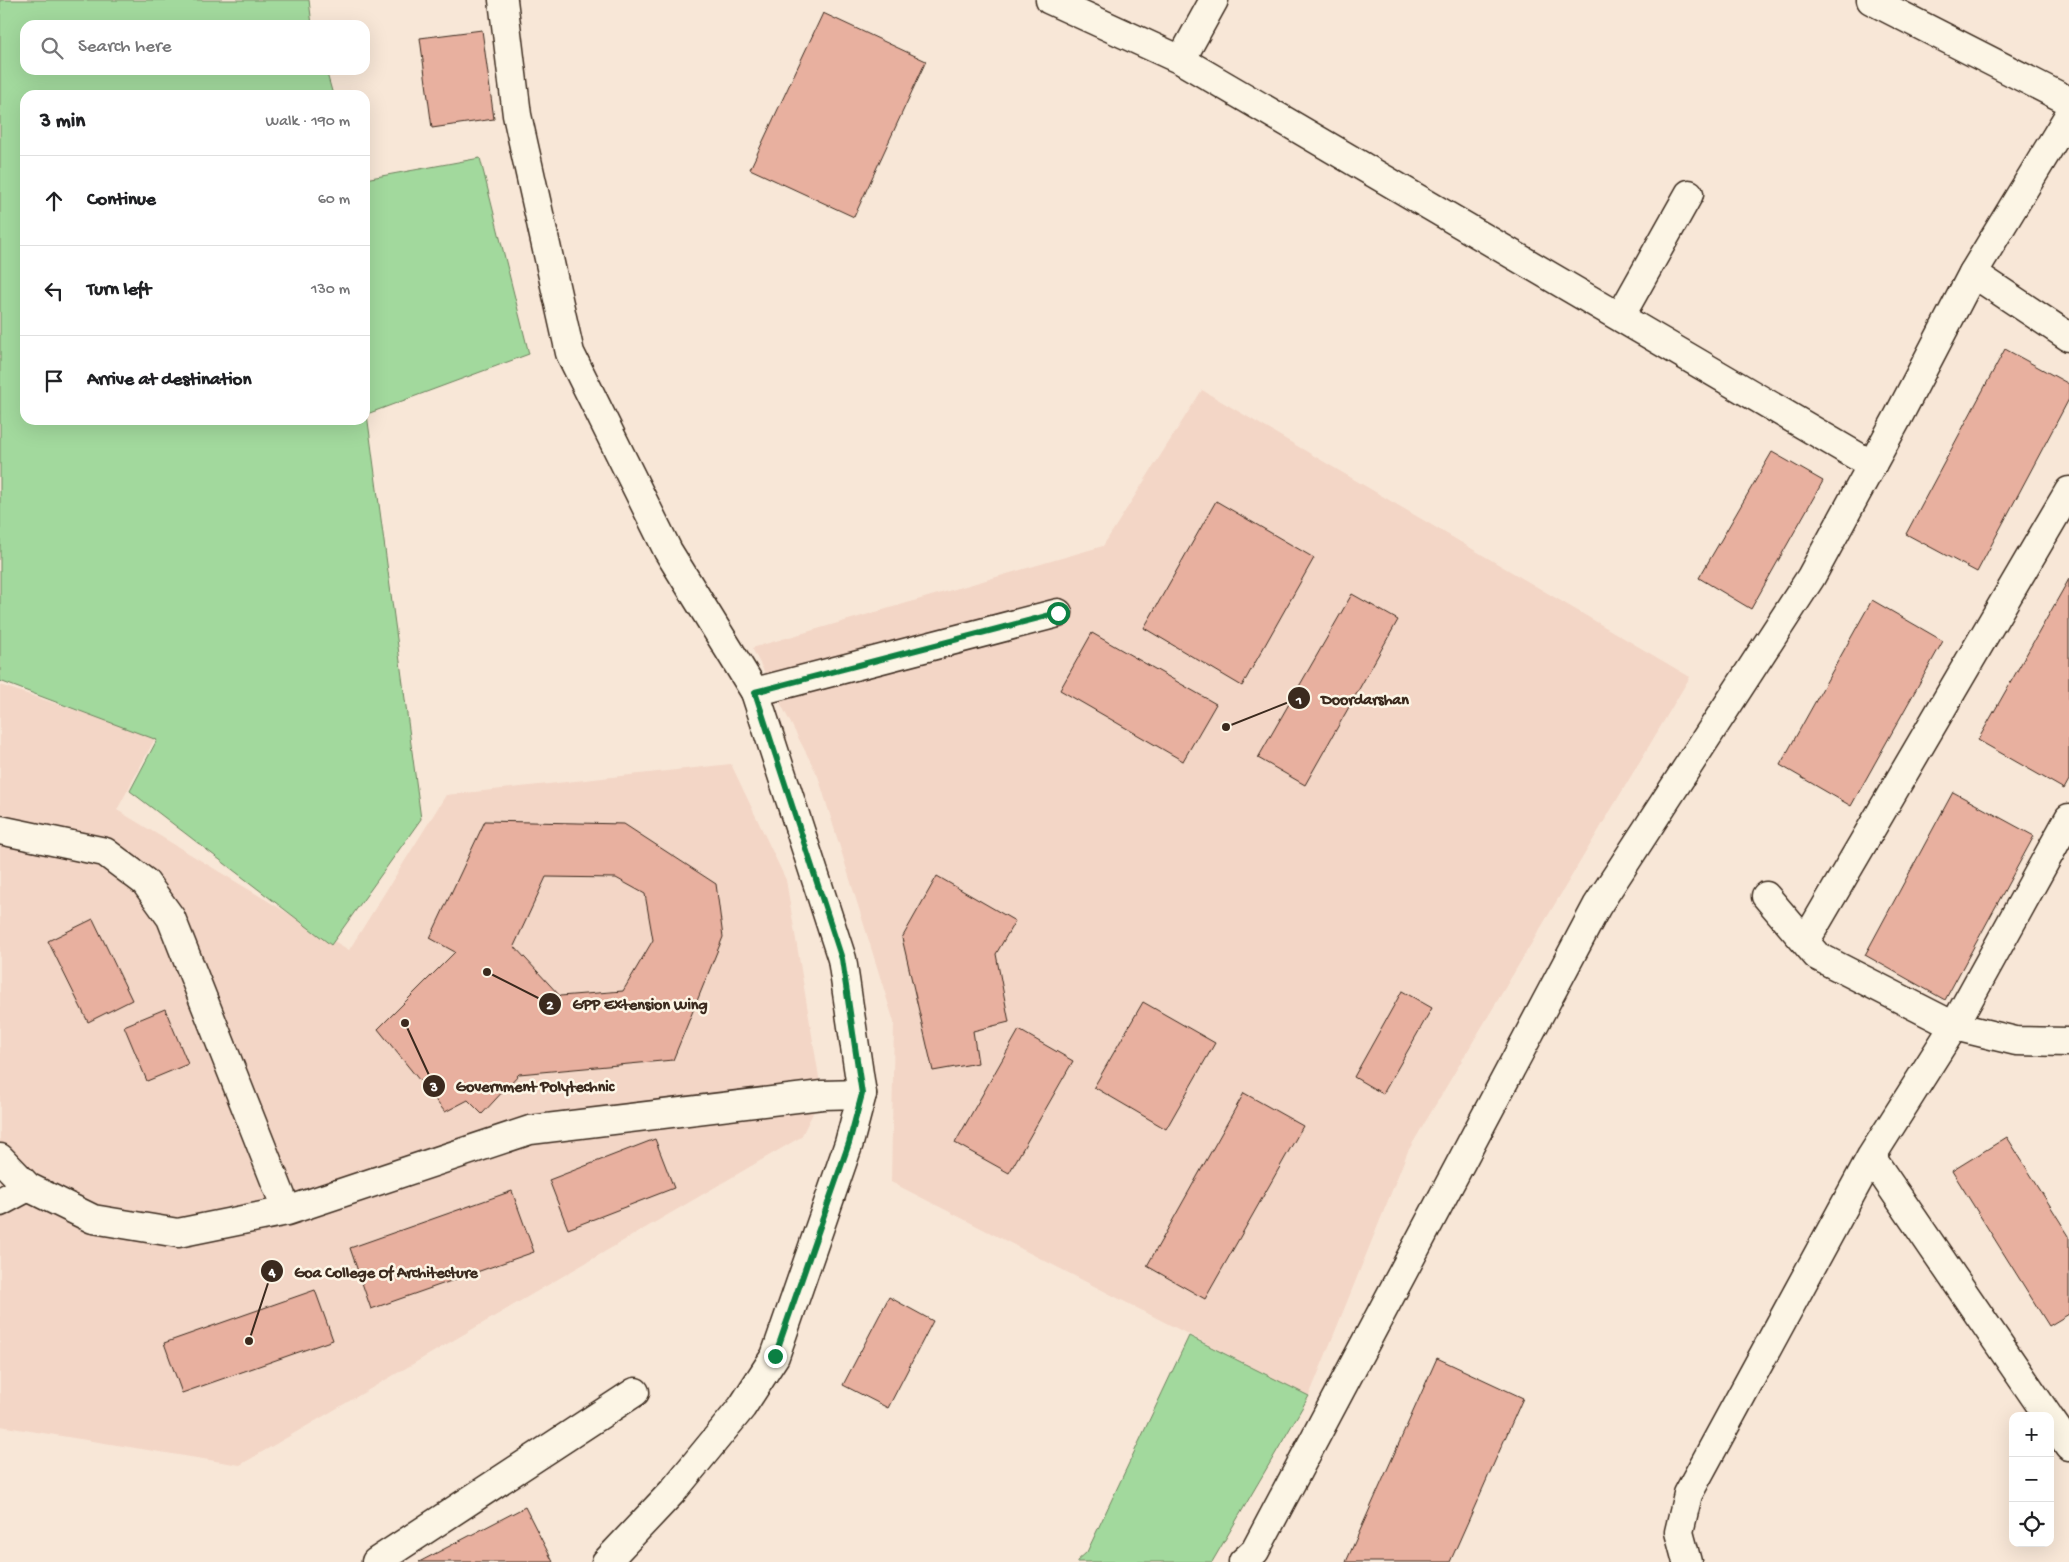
<!DOCTYPE html>
<html lang="en">
<head>
<meta charset="utf-8">
<style>
  :root { --surface:#fff; --page:#f2f2f2; --text:#202124; --muted:#757577; --line:#e0e0e0 }
  body { margin:0; font-family:"Gochi Hand",sans-serif; background:var(--page); color:var(--text) }
  .controls { position:absolute; right:15px; bottom:15px; display:grid; overflow:hidden; border-radius:10px; box-shadow:0 5px 20px #0002 }
  .controls button { width:45px; height:45px; display:grid; place-items:center; padding:0; border:0; border-bottom:1px solid var(--line); background:var(--surface); color:var(--text); font:25px sans-serif }
  .stop { position:absolute; width:15px; height:15px; margin:-11px; border:4px solid #0b8043; border-radius:50%; background:#fff }
  .stop.end { background:#0b8043; border-color:#fff; box-shadow:0 1px 5px #0008 }
  .list { margin:0; padding:0; list-style:none }
  h2 { display:flex; justify-content:space-between; align-items:center; height:65px; margin:0; padding:0 20px; font-size:21px }
  h2 small { font-size:16px; font-weight:400; color:var(--muted) }
  .list li { display:grid; grid-template-columns:32px 1fr auto; gap:15px; align-items:center; box-sizing:border-box; height:90px; padding:0 20px; border-top:1px solid var(--line) }
  .list b { display:block; font-size:19px; white-space:nowrap }
  .list em { font-size:16px; font-style:normal; color:var(--muted) }
  .icon { flex:none; width:28px; height:28px; fill:none; stroke:currentColor; stroke-width:2; stroke-linecap:round; stroke-linejoin:round }
  .map { position:relative; flex:none; width:2069px; height:1562px; overflow:hidden }
  .search { position:absolute; background:var(--surface); box-shadow:0 5px 20px #0002; left:20px; top:20px; width:350px; height:55px; display:flex; align-items:center; gap:12px; box-sizing:border-box; padding:0 18px; border-radius:15px; color:var(--muted); font-size:19px }
  .panel { position:absolute; background:var(--surface); box-shadow:0 5px 20px #0002; left:20px; top:90px; width:350px; height:335px; border-radius:15px }
  .map>svg:first-child { display:block }
</style>
</head>
<body>
<div class="map">
<svg width="2069" height="1562" viewBox="0 0 2069 1562">
  <rect width="100%" height="100%" fill="#f8e7d7"/>
  <filter id="ink" filterUnits="userSpaceOnUse"><feTurbulence type="fractalNoise" baseFrequency=".02" numOctaves="2"/><feDisplacementMap in="SourceGraphic" scale="10" xChannelSelector="R" yChannelSelector="G"/><feConvolveMatrix kernelMatrix="1 2 1 2 8 2 1 2 1" color-interpolation-filters="sRGB"/></filter>
  <g filter="url(#ink)">
    <!-- built -->
    <path fill="#f3d6c6" d="M1202,390L1690,677L1408,1151L1309,1396L891,1182L894,1022L818,776L752,648L1103,546Z
      M0,685L156,737L117,810L349,950L446,795L731,764L786,880L822,1095L801,1137L240,1465L0,1426Z"/>
    <!-- green -->
    <path fill="#a2d99d" stroke="#6e825e" d="M0,0H309L312,25H25V70H326L333,95H25V420H365V179L480,158L529,354L367,414L421,819L331,945L130,791L157,740L0,681Z
      M1189,1336L1309,1396L1212,1562H1076L1087,1552Z"/>
    <!-- building -->
    <path fill="#e8b09f" stroke="#3b2a1e" fill-rule="evenodd" d="M823,13L926,61L854,217L750,169Z
      M482,30L494,119L432,128L420,38Z
      M2005,349L2069,384V399L1977,572L1906,534Z
      M1772,452L1823,481L1751,609L1699,578Z
      M1216,501L1314,558L1242,686L1144,628Z
      M2069,579V780L2064,789L1978,740Z
      M1352,594L1398,620L1305,785L1258,758Z
      M1872,600L1943,641L1851,806L1780,765Z
      M1092,633L1216,704L1183,761L1060,690Z
      M1953,792L2034,836L1945,1000L1865,955Z
      M485,821L624,824L716,884L723,937L673,1060L519,1074L482,1114L468,1100L445,1112L378,1029L455,952L430,938ZM546,877L616,878L645,894L653,940L623,991L560,996L514,946Z
      M937,876L1015,921L996,954L1009,1022L973,1031L978,1063L933,1071L902,938Z
      M93,919L132,1000L88,1022L48,941Z
      M1402,991L1432,1008L1383,1094L1354,1077Z
      M1143,1002L1215,1043L1166,1129L1094,1087Z
      M165,1009L188,1064L147,1081L124,1026Z
      M1019,1030L1073,1061L1009,1173L955,1143Z
      M1244,1093L1303,1126L1205,1299L1147,1266Z
      M2007,1137L2069,1236V1314L2049,1326L1952,1171Z
      M655,1139L674,1188L568,1229L549,1180Z
      M512,1191L534,1252L371,1309L350,1248Z
      M315,1290L333,1340L182,1393L164,1343Z
      M889,1297L933,1321L888,1408L843,1385Z
      M1437,1358L1523,1398L1450,1562H1346Z
      M525,1507L553,1562H419Z"/>
    <g fill="none" stroke-linecap="round" stroke-linejoin="round">
      <defs>
        <path id="minor" d="M1050,0L1181,60L1872,465
          M1871,0L2069,101
          M1181,60L1214,0
          M1973,273L2069,337
          M1620,317L1689,194
          M755,692L1058,613
          M0,830L105,852L145,882L171,918L287,1211
          M1766,896L1817,956L1954,1026L2016,1041L2069,1042
          M1805,942L2069,491
          M1871,1157L2048,1416
          M0,1158L28,1187L93,1219L178,1233L287,1211L530,1130L822,1095L862,1094
          M0,1202L28,1187
          M2050,1419L2069,1446
          M376,1562L635,1392
          M1687,1562L1679,1532L1688,1494L1871,1157L1954,1026L2069,818"/>
        <path id="major" d="M503,0L517,115L570,353L668,551L755,692L842,959L862,1094L849,1143L775,1356L742,1407L673,1491L606,1562
          M1243,1562L1255,1551L1597,906L1811,577L1898,417L1973,273L2069,115"/>
      </defs>
      <!-- minor casing -->
      <use href="#minor" stroke="#3b2a1e" stroke-width="31"/>
      <!-- major casing -->
      <use href="#major" stroke="#3b2a1e" stroke-width="31"/>
      <!-- minor -->
      <use href="#minor" stroke="#fcf5e5" stroke-width="28"/>
      <!-- major -->
      <use href="#major" stroke="#fcf5e5" stroke-width="28"/>
    </g>
  </g>
  <g fill="none" stroke-linecap="round" stroke-linejoin="round" filter="url(#ink)">
    <!-- route -->
    <path stroke="#0b8043" stroke-width="6" d="M775,1356L849,1143L862,1094L842,959L755,692L1058,613"/>
  </g>
  <!-- callouts -->
  <path fill="none" stroke="#3b2a1e" stroke-width="2" d="M1226 727L1299 698M487 972L550 1004M405 1023L434 1086M249 1341L272 1271"/>
  <g fill="#3b2a1e" stroke="#fcf5e5" stroke-width="2">
    <circle cx="1226" cy="727" r="5"/>
    <circle cx="487" cy="972" r="5"/>
    <circle cx="405" cy="1023" r="5"/>
    <circle cx="249" cy="1341" r="5"/>
    <circle cx="1299" cy="698" r="12"/>
    <circle cx="550" cy="1004" r="12"/>
    <circle cx="434" cy="1086" r="12"/>
    <circle cx="272" cy="1271" r="12"/>
  </g>
  <g font-size="15" text-anchor="middle" font-weight="bold" fill="#fff">
    <text x="1299" y="704">1</text>
    <text x="550" y="1009">2</text>
    <text x="434" y="1091">3</text>
    <text x="272" y="1276">4</text>
  </g>
  <g font-size="16" text-anchor="middle" font-weight="bold" fill="#3b2a1e" stroke="#fcf5e5" stroke-width="5" stroke-linejoin="round" paint-order="stroke">
    <text x="1365" y="704">Doordarshan</text>
    <text x="640" y="1009">GPP Extension Wing</text>
    <text x="535" y="1091">Government Polytechnic</text>
    <text x="386" y="1277">Goa College Of Architecture</text>
  </g>
</svg>
<div class="controls">
<button>+</button>
<button>−</button>
<button><svg class="icon" aria-label="locate" viewBox="0 0 24 24"><circle cx="12" cy="12" r="6"/><path d="M12 2v4M12 18v4M2 12h4M18 12h4"/></svg></button>
</div>
<div class="stop" style="left:1058px;top:613px"></div>
<div class="stop end" style="left:775px;top:1356px"></div>
<div class="search"><svg class="icon" aria-label="search" viewBox="0 0 24 24"><circle cx="10" cy="10" r="6"/><path d="M15 15l6 6"/></svg>Search here</div>
<section class="panel">
<h2>3 min<small>Walk · 190 m</small></h2>
<ul class="list">
<li><svg class="icon" aria-label="ahead" viewBox="0 0 24 24"><path d="M12 20V5M6 11l6-6 6 6"/></svg><div><b>Continue</b></div><em>60 m</em></li>
<li><svg class="icon" aria-label="left" viewBox="0 0 24 24"><path d="M17 20v-9H6M10 6l-5 5 5 5"/></svg><div><b>Turn left</b></div><em>130 m</em></li>
<li><svg class="icon" aria-label="arrive" viewBox="0 0 24 24"><path d="M6 21V4h12l-3 4 3 4H6"/></svg><div><b>Arrive at destination</b></div></li>
</ul>
</section>
</div>
</body>
</html>
